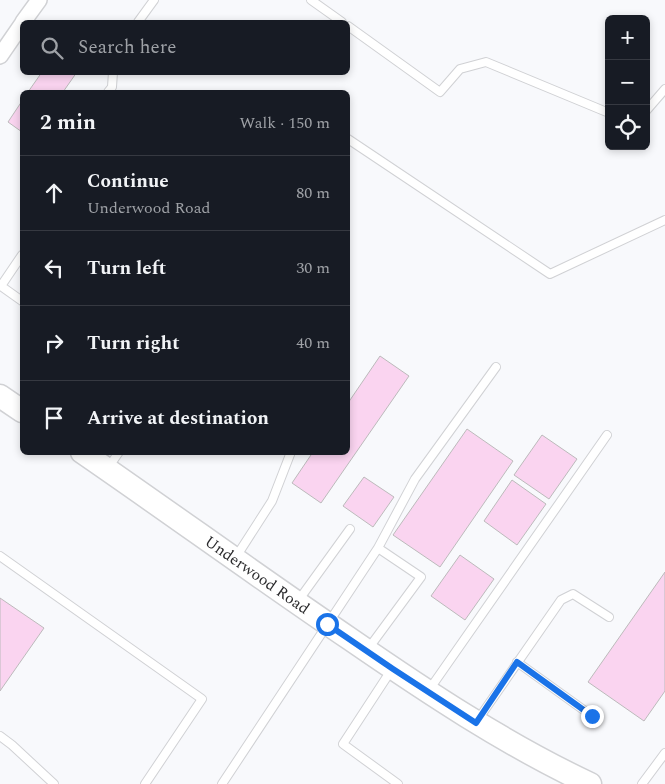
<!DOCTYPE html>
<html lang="en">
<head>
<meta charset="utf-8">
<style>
  :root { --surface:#171b24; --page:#20242c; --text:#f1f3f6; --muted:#9ea1a6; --line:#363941 }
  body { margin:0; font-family:Spectral,serif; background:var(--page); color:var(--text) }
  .controls { position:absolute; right:15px; top:15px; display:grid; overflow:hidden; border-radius:8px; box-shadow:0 2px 8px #0003 }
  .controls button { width:45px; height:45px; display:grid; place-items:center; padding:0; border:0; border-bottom:1px solid var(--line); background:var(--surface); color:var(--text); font:25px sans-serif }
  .stop { position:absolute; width:15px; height:15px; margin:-11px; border:4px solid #1a73e8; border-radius:50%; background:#fff }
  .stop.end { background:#1a73e8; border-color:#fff; box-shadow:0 1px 5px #0008 }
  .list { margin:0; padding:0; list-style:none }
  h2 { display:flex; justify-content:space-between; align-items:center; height:65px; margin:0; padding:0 20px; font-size:21px }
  h2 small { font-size:16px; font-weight:400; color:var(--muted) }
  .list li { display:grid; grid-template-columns:32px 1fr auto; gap:15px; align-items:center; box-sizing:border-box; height:75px; padding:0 20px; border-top:1px solid var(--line) }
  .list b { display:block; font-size:19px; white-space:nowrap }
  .list p { margin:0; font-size:16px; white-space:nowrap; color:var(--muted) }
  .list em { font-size:16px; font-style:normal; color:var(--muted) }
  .icon { flex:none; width:28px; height:28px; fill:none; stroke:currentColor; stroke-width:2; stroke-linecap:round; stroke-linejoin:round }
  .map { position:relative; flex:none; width:665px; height:784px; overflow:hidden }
  .search { position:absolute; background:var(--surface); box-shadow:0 2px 8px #0003; left:20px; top:20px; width:330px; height:55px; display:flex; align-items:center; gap:12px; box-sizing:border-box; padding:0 18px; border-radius:8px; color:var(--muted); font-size:19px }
  .panel { position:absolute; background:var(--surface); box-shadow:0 2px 8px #0003; left:20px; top:90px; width:330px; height:365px; border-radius:8px }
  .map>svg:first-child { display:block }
</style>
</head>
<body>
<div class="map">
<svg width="665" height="784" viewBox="0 0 665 784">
  <rect width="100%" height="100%" fill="#f8f9fc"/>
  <!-- building -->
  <path fill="#fad4f0" stroke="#bcbabb" d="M42,72H77L63,92H28Z
    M22,101V132L8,122Z
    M380,356L409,376L321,503L292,483L313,452H348V403Z
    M467,429L513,461L440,567L393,535Z
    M542,435L577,459L549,499L514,475Z
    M364,477L394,497L373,527L343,506Z
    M512,480L546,504L517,545L484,521Z
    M460,555L494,579L465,620L431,596Z
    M665,572V691L644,721L588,682Z
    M0,598L44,628L0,691Z"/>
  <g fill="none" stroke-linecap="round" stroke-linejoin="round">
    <defs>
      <path id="lane" d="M311,0L342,22
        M138,22L154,0
        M348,26L440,92L460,69L486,62L609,113
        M108,92L112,87L113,72
        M646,111L665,89
        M348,139L550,274L665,220
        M22,255L1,286L22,301
        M108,468L119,452
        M378,548L415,479L496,367
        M0,556L202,699L145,784
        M236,557L272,501L291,452
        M298,601L350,529
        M517,662L592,716
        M392,669L343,744L398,784
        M429,690L607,435
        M477,721L561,600L573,594L609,617
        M0,736L12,745L54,784
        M222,784L378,548L421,577L368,649
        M642,784L665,753"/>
      <path id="street" d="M23,22L39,0
        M0,56L22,24"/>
      <path id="secondary" d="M0,396L22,411
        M82,452C172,514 260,578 350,639C427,692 505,744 590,784"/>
    </defs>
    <!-- lane casing -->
    <use href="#lane" stroke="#d0d1d4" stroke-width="10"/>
    <!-- street casing -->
    <use href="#street" stroke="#d0d1d4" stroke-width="18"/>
    <!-- secondary casing -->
    <use href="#secondary" stroke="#d0d1d4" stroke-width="25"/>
    <!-- lane -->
    <use href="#lane" stroke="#fff" stroke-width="8"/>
    <!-- street -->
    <use href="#street" stroke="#fff" stroke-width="15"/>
    <!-- secondary -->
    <use href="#secondary" stroke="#fff" stroke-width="22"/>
  </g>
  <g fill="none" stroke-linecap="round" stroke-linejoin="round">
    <!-- route -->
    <path stroke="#1a73e8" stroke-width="6" d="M327,624L393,669L476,723L517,662L592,716"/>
  </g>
  <g text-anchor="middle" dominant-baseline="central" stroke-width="4" stroke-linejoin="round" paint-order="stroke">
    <!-- street labels -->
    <g font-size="16" fill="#2a2a2c" stroke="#fff">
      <text transform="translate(257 575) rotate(35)">Underwood Road</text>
    </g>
  </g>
</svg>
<div class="controls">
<button>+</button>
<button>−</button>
<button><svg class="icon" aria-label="locate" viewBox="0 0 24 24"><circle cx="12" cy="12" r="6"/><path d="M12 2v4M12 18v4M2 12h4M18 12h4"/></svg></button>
</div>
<div class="stop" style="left:327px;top:624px"></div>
<div class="stop end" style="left:592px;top:716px"></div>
<div class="search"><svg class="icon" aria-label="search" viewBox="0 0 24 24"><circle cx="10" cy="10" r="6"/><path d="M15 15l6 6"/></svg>Search here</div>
<section class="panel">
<h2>2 min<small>Walk · 150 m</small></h2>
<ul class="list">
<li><svg class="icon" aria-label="ahead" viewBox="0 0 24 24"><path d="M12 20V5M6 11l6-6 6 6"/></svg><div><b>Continue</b><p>Underwood Road</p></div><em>80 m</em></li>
<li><svg class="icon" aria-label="left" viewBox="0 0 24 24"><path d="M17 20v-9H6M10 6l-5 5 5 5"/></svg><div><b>Turn left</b></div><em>30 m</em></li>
<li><svg class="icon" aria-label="right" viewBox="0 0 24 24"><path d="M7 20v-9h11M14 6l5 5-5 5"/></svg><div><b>Turn right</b></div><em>40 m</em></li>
<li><svg class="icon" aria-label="arrive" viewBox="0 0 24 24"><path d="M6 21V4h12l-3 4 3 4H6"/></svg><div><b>Arrive at destination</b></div></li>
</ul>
</section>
</div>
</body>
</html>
